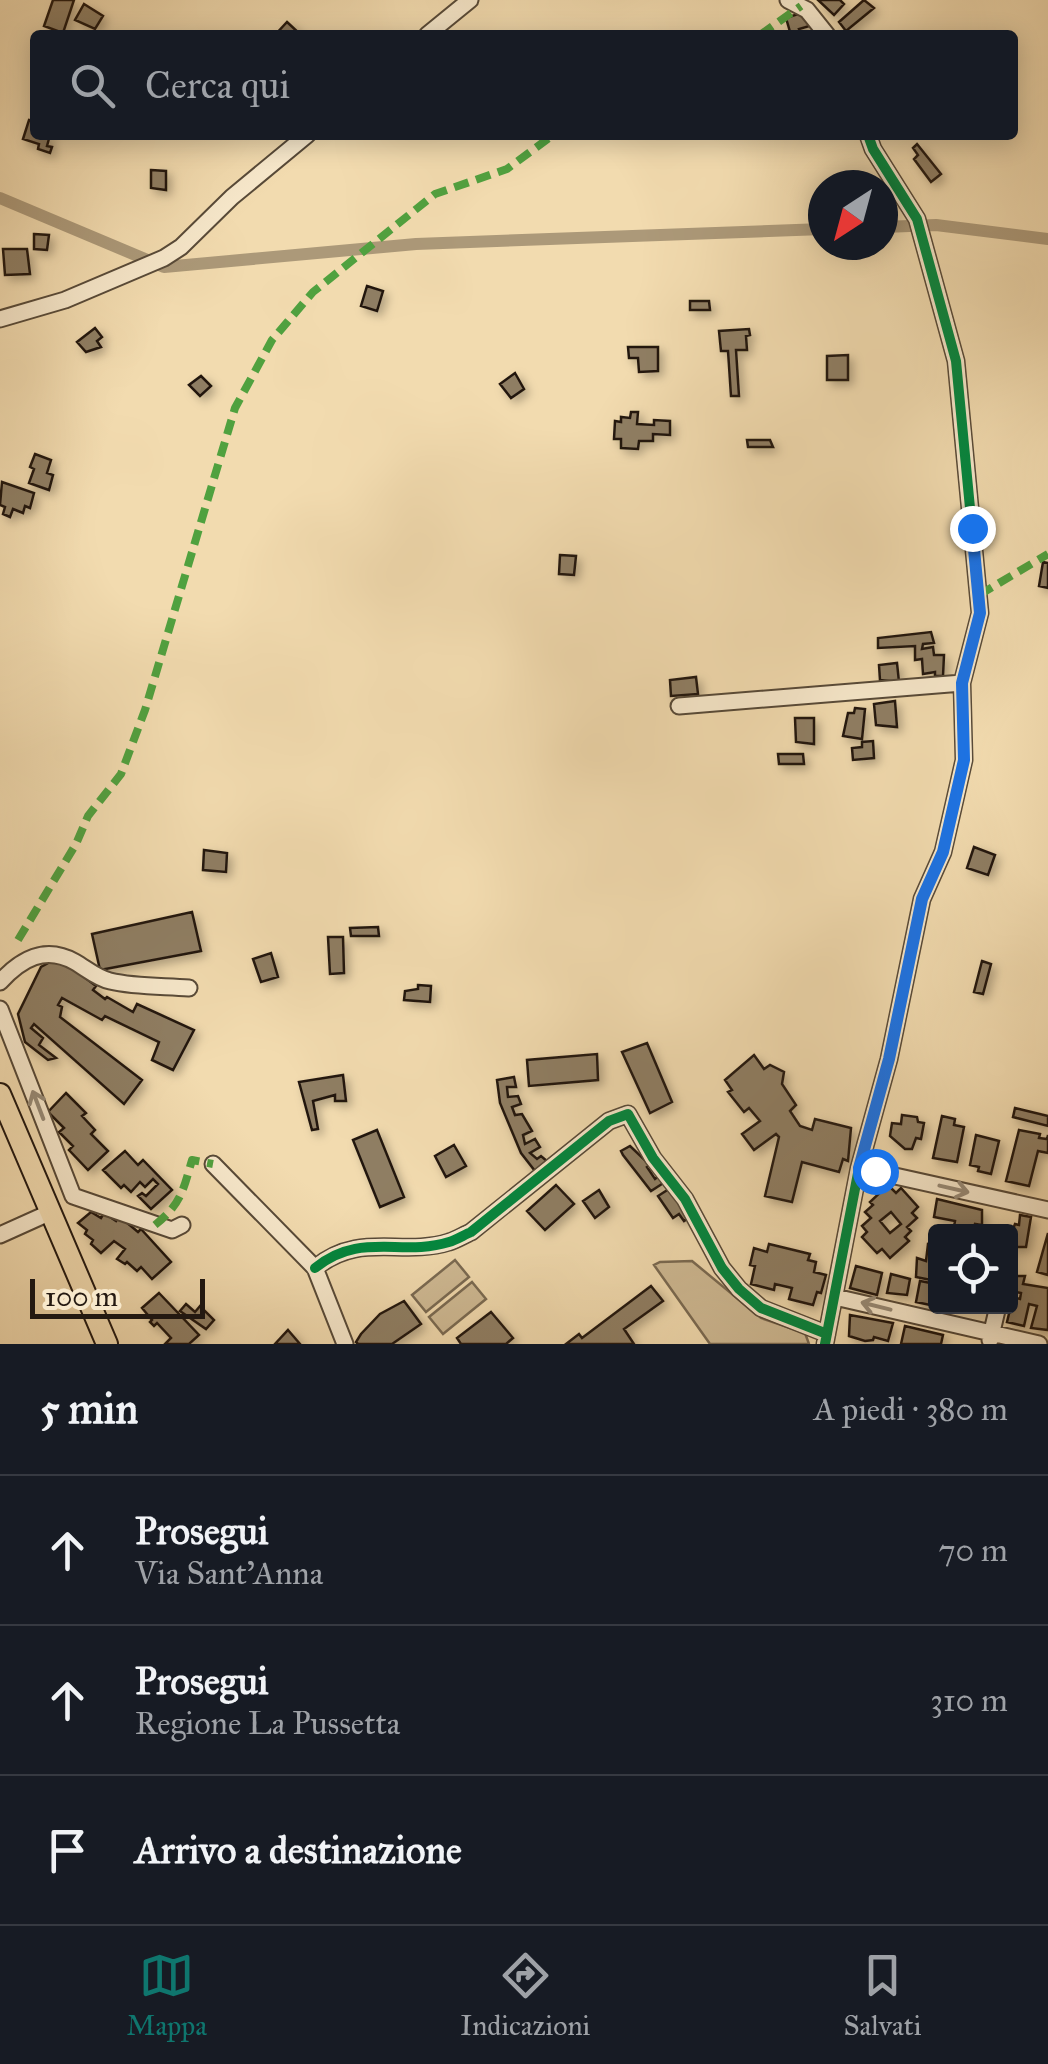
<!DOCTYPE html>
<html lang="it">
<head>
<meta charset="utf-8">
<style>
  :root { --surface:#171b24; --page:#20242c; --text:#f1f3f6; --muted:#9ea1a6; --line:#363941; --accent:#0f766e }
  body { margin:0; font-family:"IM FELL Great Primer",serif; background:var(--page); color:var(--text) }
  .controls { position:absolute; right:30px; bottom:30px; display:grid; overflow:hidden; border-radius:10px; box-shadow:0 5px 25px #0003 }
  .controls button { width:90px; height:90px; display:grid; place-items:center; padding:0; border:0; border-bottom:2px solid var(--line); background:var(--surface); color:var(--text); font:50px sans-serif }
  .compass { position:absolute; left:808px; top:170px; width:90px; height:90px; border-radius:50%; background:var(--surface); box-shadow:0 5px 25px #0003; rotate:216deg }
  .scale { position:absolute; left:30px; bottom:25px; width:175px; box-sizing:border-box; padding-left:10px; border:5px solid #241911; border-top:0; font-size:28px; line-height:35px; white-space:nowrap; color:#241911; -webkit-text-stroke:8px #f7e8cb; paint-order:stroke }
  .stop { position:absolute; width:30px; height:30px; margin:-22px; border:8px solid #1a73e8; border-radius:50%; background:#fff }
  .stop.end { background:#1a73e8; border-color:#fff; box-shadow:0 2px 10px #0008 }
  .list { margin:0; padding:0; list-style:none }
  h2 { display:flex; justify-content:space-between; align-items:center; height:130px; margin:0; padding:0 40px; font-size:42px }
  h2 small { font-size:32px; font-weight:400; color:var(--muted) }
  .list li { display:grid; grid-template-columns:65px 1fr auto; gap:30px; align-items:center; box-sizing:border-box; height:150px; padding:0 40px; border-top:2px solid var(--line) }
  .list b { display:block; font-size:38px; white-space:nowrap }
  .list p { margin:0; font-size:32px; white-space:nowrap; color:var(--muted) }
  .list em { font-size:32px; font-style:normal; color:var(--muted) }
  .icon { flex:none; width:55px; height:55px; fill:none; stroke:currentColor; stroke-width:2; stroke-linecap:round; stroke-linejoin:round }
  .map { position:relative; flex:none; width:1048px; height:1344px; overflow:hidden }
  .search { position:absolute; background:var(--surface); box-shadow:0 5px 25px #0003; left:30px; right:30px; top:30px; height:110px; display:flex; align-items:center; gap:25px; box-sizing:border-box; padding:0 35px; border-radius:10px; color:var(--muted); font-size:38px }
  .sheet { height:580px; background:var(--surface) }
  nav { display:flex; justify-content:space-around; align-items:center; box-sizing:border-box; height:140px; border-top:2px solid var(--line); background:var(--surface); font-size:28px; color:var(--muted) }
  nav a { display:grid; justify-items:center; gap:5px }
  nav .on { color:var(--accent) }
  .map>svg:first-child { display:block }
</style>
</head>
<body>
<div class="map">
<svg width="1048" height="1344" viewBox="0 0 1048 1344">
  <defs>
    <filter id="shadow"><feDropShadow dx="4.5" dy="4.5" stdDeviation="5" flood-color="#0004"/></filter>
  </defs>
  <rect width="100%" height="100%" fill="#f2dbaf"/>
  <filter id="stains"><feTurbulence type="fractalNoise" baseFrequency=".002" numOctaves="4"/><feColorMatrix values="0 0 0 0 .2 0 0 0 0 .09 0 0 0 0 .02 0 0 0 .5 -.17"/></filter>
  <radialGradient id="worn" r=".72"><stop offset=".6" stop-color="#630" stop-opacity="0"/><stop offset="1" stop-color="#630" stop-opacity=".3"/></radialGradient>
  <!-- green -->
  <path fill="#cfba94" stroke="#7a6a52" stroke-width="2.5" d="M455,1260L469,1277L426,1312L412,1295Z
    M692,1261L761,1318L805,1333L809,1344H710L654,1265L660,1262Z
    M472,1282L486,1299L443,1334L429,1317Z"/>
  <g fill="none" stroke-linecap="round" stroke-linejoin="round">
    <!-- canal -->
    <path stroke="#ac9979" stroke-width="12" d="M0,198L164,267L416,244L823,229
      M883,227L936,225L1048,239"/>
  </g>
  <!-- building -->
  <path fill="#8f7e63" stroke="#241911" stroke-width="2.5" fill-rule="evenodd" filter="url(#shadow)" d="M53,0H74L63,33L44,26Z
    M818,0H840L844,4L834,15Z
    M864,0L874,8L846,31L839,22Z
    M84,4L103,16L95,29L75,20Z
    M801,13L813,25L799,29L802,35H791L786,18Z
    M287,22L301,35H275Z
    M29,120L35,122V135H50L47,146L52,147L50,153L38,149L39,144L23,139Z
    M917,144L941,174L931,182L914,159L918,155L913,148Z
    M151,170L166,171V190L151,188Z
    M34,234L49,235L47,250L34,249Z
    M3,249H27L30,274L5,275Z
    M367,286L383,291L377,311L361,306Z
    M690,301H709L710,310H690Z
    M95,328L102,337L97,341L101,347L86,352L77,342Z
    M749,329L750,335L746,336L747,350H736L739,396H731L728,351H721L719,331Z
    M628,347H658V371L639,372L638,358H629Z
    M848,355V380H827V356Z
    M515,373L524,389L511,398L500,384Z
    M201,376L211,386L200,396L189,385Z
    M631,412H638L637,424L654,425V420L670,421V435L653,434V441H639L638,449L621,448V439H614L615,421L621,422V417L630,418Z
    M747,440H770L773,447H748Z
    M35,454L51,460L47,473L53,475L49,490L29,483L34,469L30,467Z
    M2,482L34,493L30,508L25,506L23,513L13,509L10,517L3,514L5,507L0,505Z
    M560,555L576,556L574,575L559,574Z
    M1043,562L1048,563V588L1039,586Z
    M931,632L934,643L923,644L922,649L933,647L934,655H944L943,676H935V672L923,674L922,659L915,660V646L878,648V638Z
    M897,663L899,682L880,680L879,665Z
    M696,677L698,694L671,696L670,680Z
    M895,701L897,727L876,725L874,704Z
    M855,708L865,709L862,739L843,736L848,713H854Z
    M795,718H814V744L796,742Z
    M873,741L874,758L853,760L852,748L862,747V742Z
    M778,754H803L804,764H779Z
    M974,847L995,855L988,875L967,868Z
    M204,850L227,853L226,872L203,870Z
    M192,912L201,951L100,970L92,934Z
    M378,927L379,936H351L350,928Z
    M328,937H343L344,973L330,974Z
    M271,953L278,977L261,982L253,959Z
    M52,961H63L96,986L93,990L105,999L107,997L133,1012L137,1004L194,1030L173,1070L152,1060L159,1042L105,1016L102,1020L62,998L58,1005L62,1007L60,1017L142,1080L124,1104L34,1024L31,1028L43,1038L39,1045L56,1058L48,1060L25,1042L18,1014L41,967Z
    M982,961L991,964L983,994L974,992Z
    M418,985L431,986L430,1002L404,1000L405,991L418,989Z
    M647,1043L672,1102L650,1113L622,1052Z
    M597,1054L598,1080L529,1086L527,1060Z
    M754,1055L764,1069L770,1065L784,1072L782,1084L796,1105L790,1111L800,1126L812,1130L815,1119L851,1128L848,1161L843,1159L839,1172L802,1162L792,1202L765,1196L779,1137L776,1134L754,1150L742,1134L760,1121L749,1108L744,1112L728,1092L732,1090L725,1080Z
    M343,1075L346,1101H335V1095L313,1101L318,1129L312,1130L299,1082Z
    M514,1077L516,1087H507L508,1097L518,1096L521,1104L512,1107L515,1115L522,1114L532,1131L523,1135L525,1144L535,1139L540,1147L530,1153L537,1159L541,1156L548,1162L535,1171L521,1153L500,1103L497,1080Z
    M66,1093L86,1113L82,1116L95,1130L91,1134L108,1151L88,1170L69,1150L73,1146L59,1132L64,1128L48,1112Z
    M1015,1108L1048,1116V1126L1013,1117Z
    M902,1115L917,1117L918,1122L924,1123L921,1139L916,1138L912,1149H905L890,1136L892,1123L901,1124Z
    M942,1116L955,1119L954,1125L964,1127L957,1162L933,1158Z
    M377,1130L404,1197L380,1207L353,1140Z
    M1019,1130L1040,1134L1039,1138L1047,1139L1048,1135V1153L1038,1151L1029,1186L1006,1181Z
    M976,1135L999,1141L991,1174L978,1171L979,1167L970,1165Z
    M454,1145L466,1166L446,1177L435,1156Z
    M630,1146L650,1165L647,1167L655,1179L660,1175L665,1182L651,1191L623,1155L621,1151Z
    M125,1151L138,1165L143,1160L172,1190L151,1209L138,1196L142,1193L146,1196L158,1184L153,1179L145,1187L140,1182L131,1192L124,1185L121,1188L103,1170Z
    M556,1185L574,1204L545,1230L527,1211Z
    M888,1185L896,1193L901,1188L918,1207L912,1213L917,1218L907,1227L911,1231L905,1237L909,1241L890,1258L882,1249L877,1253L862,1237L867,1232L862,1226L871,1218L865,1212L873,1205L870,1202ZM891,1212L901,1224L890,1233L880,1221Z
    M669,1189L692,1216L684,1221L679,1214L673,1218L658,1196Z
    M599,1190L609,1207L595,1218L583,1201Z
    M937,1199L982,1210V1225L975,1224L973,1232H953L955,1221L934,1217Z
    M91,1212L101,1218L104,1213L116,1221L119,1216L138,1232L141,1229L171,1262L152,1279L141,1267L137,1271L127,1262L125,1264L117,1259L125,1249L114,1241L101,1253L91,1244L93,1240L85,1234L87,1230L78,1223Z
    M1020,1215L1031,1217L1026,1247H1010V1237L1015,1224L1019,1225Z
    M1048,1233V1275L1037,1272Z
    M769,1244L810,1254L808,1260L816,1262L814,1272L826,1275L821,1293L817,1292L813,1305L789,1299L792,1288L775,1284L774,1290L751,1284L755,1266L750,1265L754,1248L767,1252Z
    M928,1244L936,1246V1281L916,1277L917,1258L926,1261Z
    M856,1266L882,1273L877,1295L850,1288Z
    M891,1274L910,1279L907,1295L887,1293Z
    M1016,1276H1025L1023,1284L1048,1288V1330L1031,1328L1037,1306L1029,1304L1024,1326L1007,1322L1013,1297L1020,1299L1021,1293L1011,1291Z
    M920,1281L936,1284L935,1306L916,1302Z
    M651,1286L663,1301L624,1329L634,1344H566L579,1334L582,1338Z
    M159,1293L199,1335L189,1344H165L171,1338L157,1323L154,1326L150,1322L152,1320L142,1308Z
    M404,1301L421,1324L392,1344H358L356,1342L361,1334L380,1314Z
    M186,1304L195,1312L200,1306L214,1320L206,1329L180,1311Z
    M491,1312L513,1338L506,1344H461L457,1338Z
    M850,1315L893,1323L888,1341L874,1337L873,1340L865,1341L849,1336Z
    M905,1326L943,1335L941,1344H901Z
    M288,1330L300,1344H275Z"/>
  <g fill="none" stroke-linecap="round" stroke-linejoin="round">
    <defs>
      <path id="minor" d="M788,0L807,10L827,35
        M427,35L470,0
        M0,319L65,300L164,258L181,247L232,197L307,135
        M679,706L962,683
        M0,982C21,959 45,945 75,962C87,969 97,978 110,981C135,987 164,986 189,988
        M0,1009L73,1196
        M213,1164L315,1268L345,1344
        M859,1168L1048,1210
        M73,1196L172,1230L182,1225
        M0,1235L51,1212
        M315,1268C360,1231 401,1257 449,1242C456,1240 464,1235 471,1232L609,1121L628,1114L653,1158L685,1199L722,1268L739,1289L761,1308L827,1334
        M835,1297L1039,1344
        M990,1340L998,1306
        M825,1344L859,1168L889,1059L922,899L943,852L964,760L962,683L980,613L956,361L917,219L873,149L868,135"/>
      <path id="major" d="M0,1094L107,1344"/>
    </defs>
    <!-- minor casing -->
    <use href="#minor" stroke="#584a38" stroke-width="19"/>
    <!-- major casing -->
    <use href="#major" stroke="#241911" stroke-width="24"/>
    <!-- minor -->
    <use href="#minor" stroke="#f7e8cb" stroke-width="15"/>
    <!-- major -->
    <use href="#major" stroke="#f2dbaf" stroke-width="20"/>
    <!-- quiet -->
    <path stroke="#50a13f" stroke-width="8" stroke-dasharray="15 8" stroke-linecap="butt" d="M760,35L801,6
      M979,595L1048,554
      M18,940L76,844L88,816L121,774L145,710L235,408L272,340L313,292L435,194L507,169L553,135
      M155,1225C181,1204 183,1191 192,1160L213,1164"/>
    <defs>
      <path id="cycleway" d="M315,1268C360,1231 401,1257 449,1242C456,1240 464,1235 471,1232L609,1121L628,1114L653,1158L685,1199L722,1268L739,1289L761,1308L827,1334
        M825,1344L859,1168L889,1059L922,899L943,852L964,760L962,683L980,613L956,361L917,219L873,149L868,135"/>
    </defs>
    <!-- cycleway casing -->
    <use href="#cycleway" stroke="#f7e8cb" stroke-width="16"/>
    <!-- cycleway -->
    <use href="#cycleway" stroke="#00873e" stroke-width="10"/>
  </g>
  <!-- one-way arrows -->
  <defs><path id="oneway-shaft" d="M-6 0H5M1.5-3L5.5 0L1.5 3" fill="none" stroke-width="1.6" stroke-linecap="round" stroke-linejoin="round" transform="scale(2.5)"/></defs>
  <g stroke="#988b77">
    <use href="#oneway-shaft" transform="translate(38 1105) rotate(-111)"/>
    <use href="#oneway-shaft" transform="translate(954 1189) rotate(13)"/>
    <use href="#oneway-shaft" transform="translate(876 1306) rotate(-166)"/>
  </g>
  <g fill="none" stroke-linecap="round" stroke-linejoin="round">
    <!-- route -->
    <path stroke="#1a73e8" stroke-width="12" d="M875,1171L859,1168L889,1059L922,899L943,852L964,760L962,683L980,613L972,528"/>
  </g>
  <rect width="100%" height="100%" filter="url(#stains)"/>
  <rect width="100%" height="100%" fill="url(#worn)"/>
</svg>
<div class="controls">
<button><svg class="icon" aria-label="locate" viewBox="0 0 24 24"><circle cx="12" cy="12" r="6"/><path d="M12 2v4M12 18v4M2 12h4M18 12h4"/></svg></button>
</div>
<svg class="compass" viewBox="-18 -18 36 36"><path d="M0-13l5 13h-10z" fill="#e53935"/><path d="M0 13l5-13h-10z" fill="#9ea1a6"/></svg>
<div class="scale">100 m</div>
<div class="stop" style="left:875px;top:1171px"></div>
<div class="stop end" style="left:972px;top:528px"></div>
<div class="search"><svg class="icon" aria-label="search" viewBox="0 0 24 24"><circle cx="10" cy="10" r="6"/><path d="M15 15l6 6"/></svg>Cerca qui</div>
</div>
<section class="sheet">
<h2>5 min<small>A piedi · 380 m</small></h2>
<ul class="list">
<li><svg class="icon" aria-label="ahead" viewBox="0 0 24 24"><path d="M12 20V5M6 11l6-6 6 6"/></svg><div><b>Prosegui</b><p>Via Sant'Anna</p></div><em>70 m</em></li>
<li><svg class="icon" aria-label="ahead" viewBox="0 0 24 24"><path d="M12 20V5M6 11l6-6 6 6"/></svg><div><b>Prosegui</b><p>Regione La Pussetta</p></div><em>310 m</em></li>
<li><svg class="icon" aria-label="arrive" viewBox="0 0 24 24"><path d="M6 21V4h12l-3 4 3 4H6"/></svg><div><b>Arrivo a destinazione</b></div></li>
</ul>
</section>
<nav>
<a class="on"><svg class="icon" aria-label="map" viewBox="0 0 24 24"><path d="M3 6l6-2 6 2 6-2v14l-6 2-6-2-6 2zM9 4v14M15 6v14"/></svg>Mappa</a>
<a><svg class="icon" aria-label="directions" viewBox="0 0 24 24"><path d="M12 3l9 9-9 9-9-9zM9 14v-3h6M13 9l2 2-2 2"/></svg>Indicazioni</a>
<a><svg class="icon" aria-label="saved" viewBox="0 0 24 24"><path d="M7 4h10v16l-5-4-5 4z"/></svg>Salvati</a>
</nav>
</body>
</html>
